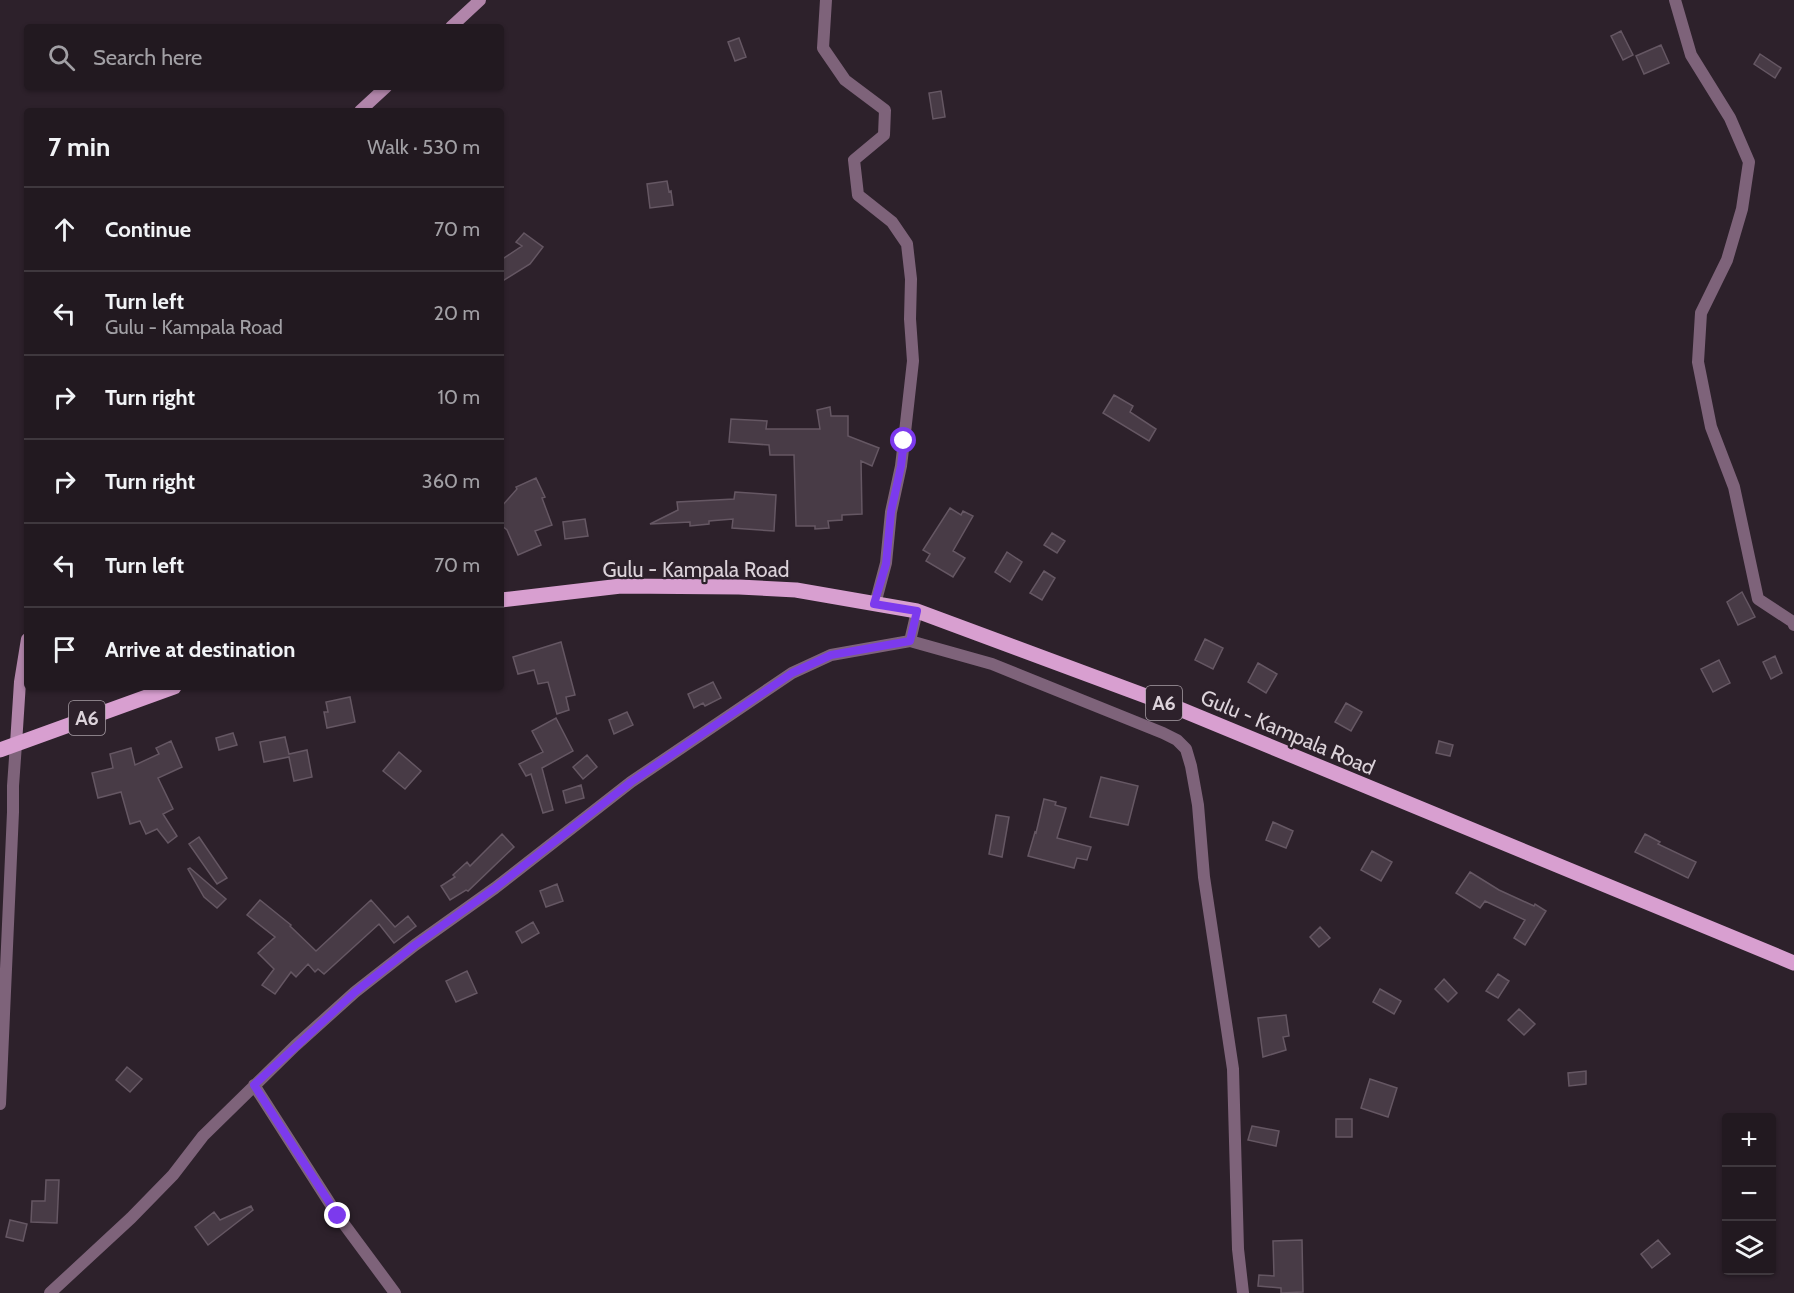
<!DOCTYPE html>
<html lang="en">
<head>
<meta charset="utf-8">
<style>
  :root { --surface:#221920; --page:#2e262d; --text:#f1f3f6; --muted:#a2a0a5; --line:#3f383e }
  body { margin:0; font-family:Cabin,sans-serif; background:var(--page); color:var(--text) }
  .controls { position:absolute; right:18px; bottom:18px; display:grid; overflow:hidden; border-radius:6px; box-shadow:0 2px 4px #0004 }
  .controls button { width:54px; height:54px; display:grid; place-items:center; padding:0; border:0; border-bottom:2px solid var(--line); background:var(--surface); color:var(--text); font:30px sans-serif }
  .stop { position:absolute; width:18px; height:18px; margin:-14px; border:4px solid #7c3aed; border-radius:50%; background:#fff }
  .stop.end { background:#7c3aed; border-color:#fff; box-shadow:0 2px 6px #0008 }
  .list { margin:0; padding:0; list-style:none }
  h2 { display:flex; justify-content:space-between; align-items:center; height:78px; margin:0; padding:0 24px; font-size:26px }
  h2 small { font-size:20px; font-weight:400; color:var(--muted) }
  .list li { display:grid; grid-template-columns:39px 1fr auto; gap:18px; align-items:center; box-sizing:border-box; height:84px; padding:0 24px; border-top:2px solid var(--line) }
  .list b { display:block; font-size:22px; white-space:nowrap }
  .list p { margin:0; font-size:20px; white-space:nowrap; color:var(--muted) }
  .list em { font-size:20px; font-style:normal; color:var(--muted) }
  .icon { flex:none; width:33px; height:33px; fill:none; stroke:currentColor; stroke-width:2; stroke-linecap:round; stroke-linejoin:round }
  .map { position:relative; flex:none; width:1794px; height:1293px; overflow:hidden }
  .search { position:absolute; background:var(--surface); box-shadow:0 2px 4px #0004; left:24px; top:24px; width:480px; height:66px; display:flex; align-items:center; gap:15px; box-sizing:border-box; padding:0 21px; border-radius:6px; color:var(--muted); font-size:22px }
  .panel { position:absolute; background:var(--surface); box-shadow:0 2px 4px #0004; left:24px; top:108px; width:480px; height:582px; border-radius:6px }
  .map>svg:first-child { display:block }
</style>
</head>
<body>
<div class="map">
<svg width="1794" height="1293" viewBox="0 0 1794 1293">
  <rect width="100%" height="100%" fill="#2d212b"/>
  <!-- building -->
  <path fill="#483b46" stroke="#655763" stroke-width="1.5" d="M1621,31L1633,55L1623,60L1611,36Z
    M739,38L746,57L735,61L728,42Z
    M1661,45L1669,63L1644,74L1636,56Z
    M1760,54L1781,68L1775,78L1754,64Z
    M941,91L945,117L933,119L929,93Z
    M667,181L669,192L671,191L673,205L650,208L647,184Z
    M524,233L543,247L530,264L501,282V260L522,246L516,242Z
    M1114,395L1133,406L1130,412L1156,429L1149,441L1103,413Z
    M830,407L831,416H848V436L879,448L872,466L861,461L862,514L842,515V520L828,521L829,528L815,529V526H796L794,455H770L769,445L729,442L731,419L767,421L766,429H820L817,410Z
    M536,478L545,497L542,498L552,525L535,531L541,545L518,555L507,530L501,525V507L517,489L516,487Z
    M735,492L776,495L774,531L732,528L733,519L709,521V524L690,526V522L650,524L678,510L677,502L734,499Z
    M950,508L961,515L963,511L973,516L953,551L965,558L953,577L926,561L930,554L923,550Z
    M585,519L588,536L565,539L563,522Z
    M1052,533L1065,541L1057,553L1044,545Z
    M1007,552L1022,562L1010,582L995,572Z
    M1044,571L1055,578L1042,600L1030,593Z
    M1742,592L1755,617L1738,625L1727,602Z
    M1205,639L1223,648L1213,669L1195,660Z
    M561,642L575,695L566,697L569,710L557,714L548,682L538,684L534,670L518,674L513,657Z
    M1775,656L1782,673L1771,679L1763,662Z
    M1719,660L1730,683L1713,692L1701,669Z
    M1258,663L1277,674L1266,693L1248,682Z
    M713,682L721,698L705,706L703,703L694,708L688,694Z
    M350,697L355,722L327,728L324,712H328L326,702Z
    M1346,703L1362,712L1351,731L1335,722Z
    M627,712L633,725L614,734L609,720Z
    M556,718L573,751L542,768L553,810L543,813L531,774L526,776L519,764L543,752L532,731Z
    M233,733L237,745L219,750L216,738Z
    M285,737L289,754L307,750L312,777L294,781L289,757L264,762L260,742Z
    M171,741L182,767L158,778L173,809L163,814L177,836L168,843L157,829L146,834L140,821L130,824L121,792L98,798L92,773L113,768L110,754L131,748L135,765L159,754L156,748Z
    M1439,741L1453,745L1450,756L1436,753Z
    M399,752L421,771L405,789L383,771Z
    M587,755L597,767L583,779L573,767Z
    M1101,777L1138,786L1128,825L1090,817Z
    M581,785L584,798L566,803L563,791Z
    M1044,799L1056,802L1055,805L1066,808L1057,838L1091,847L1087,860L1077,858L1074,868L1028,856L1035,832L1036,833Z
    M996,815L1009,817L1002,857L989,854Z
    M1273,822L1293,831L1286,848L1266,840Z
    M502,834L514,847L468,891L466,890L450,900L441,886L455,877L453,875L467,862L470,866Z
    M1645,834L1660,842L1658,844L1696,862L1688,878L1635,852Z
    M199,837L227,878L217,884L189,844Z
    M1372,851L1392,862L1381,881L1361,870Z
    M190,868L226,899L217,908L204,897L188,869Z
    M1470,872L1499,890L1534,906L1535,904L1546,911L1525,945L1514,938L1525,920L1485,901L1480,908L1456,893Z
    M557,884L563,901L546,907L540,891Z
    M260,900L291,925L290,926L316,951L371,900L395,927L408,916L416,926L394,943L379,924L324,974L318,969L315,972L308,964L296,977L291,972L275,994L262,985L274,969L258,953L275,937L247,915Z
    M533,922L539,933L522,943L516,932Z
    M1320,927L1330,938L1319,947L1310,937Z
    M467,971L477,993L456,1002L446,981Z
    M1498,974L1509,981L1498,998L1486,991Z
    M1444,979L1457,993L1448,1002L1435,989Z
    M1380,989L1401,1001L1394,1014L1373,1002Z
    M1519,1009L1535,1024L1524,1035L1508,1020Z
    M1286,1015L1289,1036L1283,1037L1286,1050L1263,1057L1258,1018Z
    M127,1067L142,1079L130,1092L116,1080Z
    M1586,1071V1084L1569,1086L1568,1073Z
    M1370,1079L1397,1088L1388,1117L1361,1108Z
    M1336,1119H1352V1137H1336Z
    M1252,1126L1279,1131L1276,1146L1248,1140Z
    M46,1180H59L57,1223L31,1222L32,1201H45Z
    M251,1206L253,1210L208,1245L195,1227L214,1212L220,1220Z
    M10,1220L27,1224L23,1241L6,1237Z
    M1302,1240L1303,1292L1281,1293V1288L1258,1286L1259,1275L1274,1276L1273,1241Z
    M1658,1240L1670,1254L1652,1268L1641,1254Z"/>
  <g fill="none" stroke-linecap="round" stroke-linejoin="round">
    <!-- street -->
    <path stroke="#7e637a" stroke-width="12" d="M826,0L823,48L845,80L885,110L884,135L854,160L858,195L892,222L907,244L911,279L910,319L913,361L904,441L901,466L891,512L886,563L875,604
      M1675,0L1691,55L1730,118L1749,162L1742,209L1727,260L1701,313L1698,362L1711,427L1734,487L1758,599L1793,622L1794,625
      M910,641L992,664L1163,733L1177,740L1186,749L1191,766L1198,805L1204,877L1233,1069L1238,1249L1243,1293
      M254,1085L338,1216L395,1293
      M0,1104L13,812V786L16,744
      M50,1293L131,1218L173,1175L203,1136L295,1046L355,992L415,945L495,888L631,782L792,673L831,655L910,641L917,611"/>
    <!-- secondary -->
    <path stroke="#b185aa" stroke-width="12" d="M451,27L480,0
      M360,111L386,87
      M16,744L20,682L27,639"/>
    <!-- primary -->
    <path stroke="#d89fd0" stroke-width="15" d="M501,600L621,586L739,587L796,590L917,611L1170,705L1794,963
      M0,750L174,687"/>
  </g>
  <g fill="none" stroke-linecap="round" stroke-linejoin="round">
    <!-- route -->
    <path stroke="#7c3aed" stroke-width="8" d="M338,1216L254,1085L355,992L415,945L495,888L631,782L792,673L831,655L910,641L917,611L874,604L886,564L891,512L901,466L904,441"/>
  </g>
  <g text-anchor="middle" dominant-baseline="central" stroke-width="4.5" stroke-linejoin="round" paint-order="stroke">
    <!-- shield labels -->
    <g fill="#2d212b" stroke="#a89ea6" stroke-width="1.5">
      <rect x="1146" y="686" width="36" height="34" rx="4.5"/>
      <rect x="69" y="701" width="36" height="34" rx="4.5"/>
    </g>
    <g font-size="20" font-weight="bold" fill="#dcd3da">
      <text x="1164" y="703">A6</text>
      <text x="87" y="718">A6</text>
    </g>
    <!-- street labels -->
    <g font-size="21" fill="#dcd3da" stroke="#2d212b">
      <text x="696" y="569">Gulu - Kampala Road</text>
      <text transform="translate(1288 732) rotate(23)">Gulu - Kampala Road</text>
    </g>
  </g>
</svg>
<div class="controls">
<button>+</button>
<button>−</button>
<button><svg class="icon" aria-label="layers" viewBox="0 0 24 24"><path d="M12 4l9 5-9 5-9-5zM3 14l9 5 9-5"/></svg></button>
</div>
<div class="stop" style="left:904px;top:441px"></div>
<div class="stop end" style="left:338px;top:1216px"></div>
<div class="search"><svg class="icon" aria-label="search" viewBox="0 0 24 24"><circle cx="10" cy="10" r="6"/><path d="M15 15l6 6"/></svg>Search here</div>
<section class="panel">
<h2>7 min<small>Walk · 530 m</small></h2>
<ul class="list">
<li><svg class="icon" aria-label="ahead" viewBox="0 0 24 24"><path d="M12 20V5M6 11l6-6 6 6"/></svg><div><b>Continue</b></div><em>70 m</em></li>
<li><svg class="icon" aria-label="left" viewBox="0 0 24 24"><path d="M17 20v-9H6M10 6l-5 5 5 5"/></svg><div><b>Turn left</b><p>Gulu - Kampala Road</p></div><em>20 m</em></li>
<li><svg class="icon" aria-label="right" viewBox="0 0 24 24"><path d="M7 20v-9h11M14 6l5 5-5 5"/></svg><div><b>Turn right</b></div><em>10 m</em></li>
<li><svg class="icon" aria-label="right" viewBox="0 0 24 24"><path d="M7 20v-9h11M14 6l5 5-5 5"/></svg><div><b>Turn right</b></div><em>360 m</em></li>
<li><svg class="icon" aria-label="left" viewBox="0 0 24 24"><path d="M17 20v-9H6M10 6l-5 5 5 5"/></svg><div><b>Turn left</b></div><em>70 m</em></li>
<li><svg class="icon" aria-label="arrive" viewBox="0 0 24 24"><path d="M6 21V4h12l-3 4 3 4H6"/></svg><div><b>Arrive at destination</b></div></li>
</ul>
</section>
</div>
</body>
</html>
